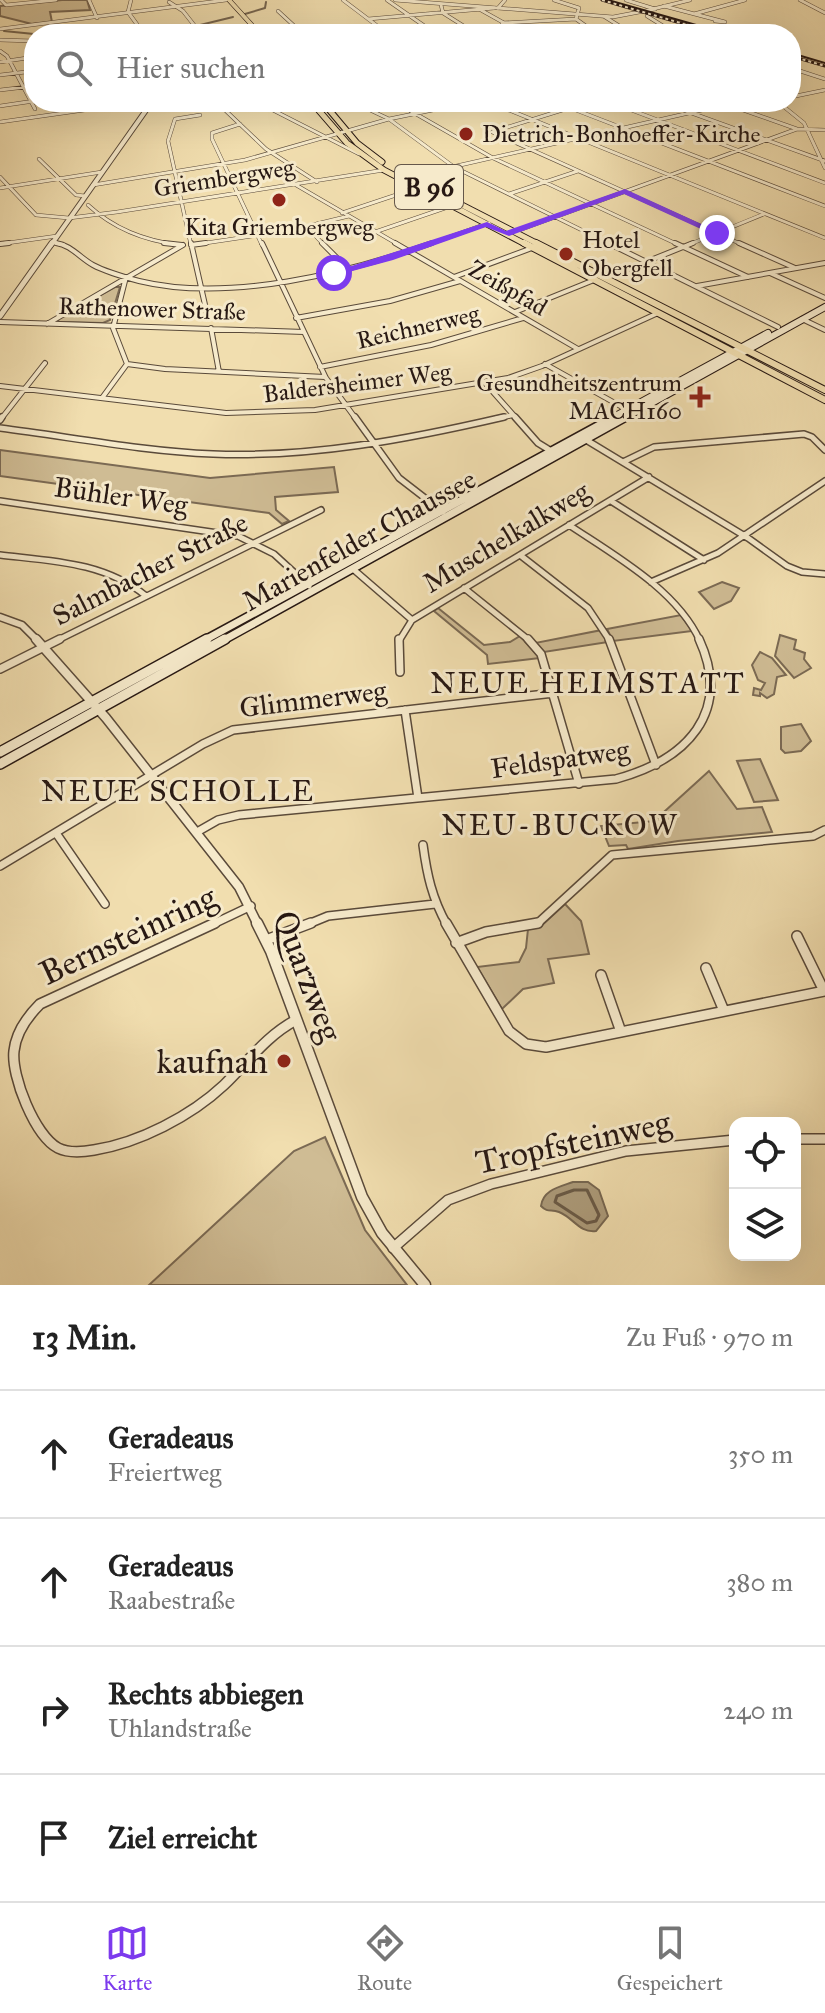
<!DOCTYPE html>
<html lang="de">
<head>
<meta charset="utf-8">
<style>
  :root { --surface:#fff; --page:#f6f6f6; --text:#222; --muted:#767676; --line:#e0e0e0; --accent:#7c3aed }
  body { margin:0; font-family:"IM FELL Great Primer",serif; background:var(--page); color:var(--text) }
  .controls { position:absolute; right:24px; bottom:24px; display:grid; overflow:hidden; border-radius:16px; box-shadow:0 8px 32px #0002 }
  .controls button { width:72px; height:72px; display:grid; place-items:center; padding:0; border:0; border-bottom:2px solid var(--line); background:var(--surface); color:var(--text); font:40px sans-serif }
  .stop { position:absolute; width:24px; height:24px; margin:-18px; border:6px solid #7c3aed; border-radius:50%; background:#fff }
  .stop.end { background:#7c3aed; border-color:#fff; box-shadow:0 2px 8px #0008 }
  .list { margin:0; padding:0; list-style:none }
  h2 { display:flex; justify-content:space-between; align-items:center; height:104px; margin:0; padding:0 32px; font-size:34px }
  h2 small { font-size:26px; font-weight:400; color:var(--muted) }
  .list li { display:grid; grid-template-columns:52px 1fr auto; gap:24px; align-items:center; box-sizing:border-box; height:128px; padding:0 32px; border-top:2px solid var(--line) }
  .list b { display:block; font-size:30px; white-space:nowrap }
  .list p { margin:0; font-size:26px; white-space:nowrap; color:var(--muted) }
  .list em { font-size:26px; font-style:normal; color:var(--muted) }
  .icon { flex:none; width:44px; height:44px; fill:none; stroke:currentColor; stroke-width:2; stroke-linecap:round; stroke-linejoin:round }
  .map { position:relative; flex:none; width:825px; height:1285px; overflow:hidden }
  .search { position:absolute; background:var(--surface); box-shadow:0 8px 32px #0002; left:24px; right:24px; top:24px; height:88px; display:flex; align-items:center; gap:20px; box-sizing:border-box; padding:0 28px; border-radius:32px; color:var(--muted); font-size:30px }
  .sheet { height:616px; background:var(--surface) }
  nav { display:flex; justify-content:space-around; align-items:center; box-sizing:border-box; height:112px; border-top:2px solid var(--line); background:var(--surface); font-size:22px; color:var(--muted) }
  nav a { display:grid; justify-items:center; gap:4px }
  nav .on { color:var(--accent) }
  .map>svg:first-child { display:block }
</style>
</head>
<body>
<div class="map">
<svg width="825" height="1285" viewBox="0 0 825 1285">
  <rect width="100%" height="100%" fill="#f1deaf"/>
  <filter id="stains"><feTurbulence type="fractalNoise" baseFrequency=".0025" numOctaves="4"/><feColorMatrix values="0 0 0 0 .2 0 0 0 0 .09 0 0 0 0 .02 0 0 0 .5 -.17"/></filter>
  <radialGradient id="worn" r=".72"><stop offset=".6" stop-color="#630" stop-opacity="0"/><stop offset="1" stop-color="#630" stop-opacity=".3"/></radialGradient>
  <!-- green -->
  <path fill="#cfbc94" stroke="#7b6a54" stroke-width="2" d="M62,0H87L90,10L50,12L52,22L32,24L0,16V6Z
    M115,287H120L110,320L103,323L59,322L57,319Z
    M0,450L210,478L334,467L338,492L275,497L276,510L289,521L282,524L269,513L0,476Z
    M722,582L739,588L731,601L714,609L699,592Z
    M438,608L484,645L510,642L520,636L540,658L488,664L487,655L434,611Z
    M681,615L692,631L613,641L607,629Z
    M602,630L608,642L544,652L535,643Z
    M780,635L796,640L794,649L805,653L804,659L811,668L794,678L775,656Z
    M760,652L772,658L786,675L777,677L774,694L767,698L760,693V696L753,695L754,688L761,690L765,683L758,680L752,665Z
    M801,724L811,741L801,751L785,753L781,749V727Z
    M760,759L778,800L754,802L737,761Z
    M709,771L737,809L762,807L772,832L678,841L628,849L626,845L609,846L601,826L654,821Z
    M565,904L581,921L589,954L548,959L554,983L523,989L502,1009L477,967L519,962L526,948L528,929L541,926Z
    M325,1137L365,1230L407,1285H149L294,1151Z"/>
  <!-- water -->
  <path fill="#ac9b7a" stroke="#776751" stroke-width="2" d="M573,1182H588L599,1190L608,1216L596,1231C579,1233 574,1218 559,1212C550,1209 548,1213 541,1206C543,1190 559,1187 573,1182Z"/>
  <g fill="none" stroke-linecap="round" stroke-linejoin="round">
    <!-- shore -->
    <path stroke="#6a5a46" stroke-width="3" d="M574,1190H587L599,1215L596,1221L587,1223L555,1202L557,1196Z"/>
    <!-- stream -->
    <path stroke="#776751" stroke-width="2" d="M245,14L265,8L266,2
      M4,31L34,34
      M163,34L233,17"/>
    <defs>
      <path id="minor-far4" d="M1,0L6,5L56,0
        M89,0L97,18
        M131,0L128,12L144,34
        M343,0L388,34
        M387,0L436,34
        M554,0L579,8L576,19
        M626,0L655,9
        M169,2L183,11L194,25
        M441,5L443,13L470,30
        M664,6L725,22L715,21
        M498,8L505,0
        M479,9L524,34
        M278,11L303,34
        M694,14L745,0
        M647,16L676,34
        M605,17L629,32
        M368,19L494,8
        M502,23L576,19
        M196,28L204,34
        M437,34L509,28
        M567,34L590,29L576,19
        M658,34L674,33
        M0,40L34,41
        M0,51L7,56L35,109
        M0,62L34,57
        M791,68L825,79
        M0,75L34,71
        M0,90L34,86
        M791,97L825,90
        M257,102L359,154
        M353,102L389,119L454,167L612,245
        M395,102L493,158L679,245
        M434,102L446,107
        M489,102L825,238
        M555,102L825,206
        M610,102L825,183
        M661,102L825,161
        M778,102L804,123L825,168
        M729,105L797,129
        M0,106L34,101
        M569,108L492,132L743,245
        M225,110L266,149L317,182
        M0,122L141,102
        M240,124L212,133V139L262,245
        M39,159L76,195L85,196
        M0,177L36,215L69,218L117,212L384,170
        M399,179L724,105L751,102
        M93,185L245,160L389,119L472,102
        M296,185L399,245
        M0,188L102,172
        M509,194L578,171
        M88,205C114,229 145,241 180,245
        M342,213L417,188
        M307,227L324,245
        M375,232L451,206
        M511,233L797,129L825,130
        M52,242L64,245
        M0,244L57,236
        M191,245L168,141L175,119L200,115
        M192,245L287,231L349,216
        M427,245L489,223
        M688,245L764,214"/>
      <path id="minor-far3" d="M56,243C71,245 80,258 93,265C106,272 124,277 139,281C229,303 347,273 432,243
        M164,243L182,245
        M191,243L208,318
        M262,243L326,378L356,419
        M322,243L349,270
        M395,243L578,349
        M608,243L778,327
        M675,243L748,277
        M739,243L795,268
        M0,244L9,243
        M191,245L206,243
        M770,273L825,298
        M126,277L113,328L127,364
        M454,277L532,248
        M606,278L693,243
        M697,286L825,263
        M515,312L594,280
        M296,318L390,301L460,281
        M802,319L825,330
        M0,322L304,332
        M47,324L183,245
        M211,328L219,372
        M127,364L165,369L325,377
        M545,364L631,412
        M320,367L431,345L523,318
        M485,383L517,419
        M0,386L226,413L315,410L508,378L542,366L658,313
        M102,398L127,364
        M1,419L45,363
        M495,419L513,415"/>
      <path id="minor-far2" d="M355,417L399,478L443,512
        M515,417L538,443L551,451
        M0,420L2,417
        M0,428C71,437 142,451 213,454C311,458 409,439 504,417
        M583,438L748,538L787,566L802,572L825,574
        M623,462L654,447L804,434L812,437L825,450
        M0,501L238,536L274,554L309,586
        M611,501L704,560
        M569,525C614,555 677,590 700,641
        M0,555C52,561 104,562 146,596
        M520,555L588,608L610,641
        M353,569L412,620
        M651,582L718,553L825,481
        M464,588L530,641
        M56,641L321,510
        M399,641L412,620L649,477"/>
      <path id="minor-far1" d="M399,639L400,672
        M528,639L541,654L579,784
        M609,639L656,765
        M0,669L60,639
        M405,710L418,798
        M197,832L218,820L239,815L616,779C686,760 733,713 699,639
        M56,833L105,904
        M423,845C427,875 432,898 447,925
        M0,866L203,744L233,730L554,693
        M211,925L251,906
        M306,925L328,916L435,904
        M529,925L538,923L612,855L813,836L825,830"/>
      <path id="minor" d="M215,923L40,1004C27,1017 16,1032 14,1051C11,1076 35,1136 58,1148C68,1153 83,1152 94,1150C139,1143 191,1116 224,1085C248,1062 266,1036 296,1020
        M446,923L509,1031L526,1044L546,1047L825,991
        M797,936L824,991
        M266,940L311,923
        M456,943L486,932L538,923
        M706,968L724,1011
        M601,975L621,1032
        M795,1139H825
        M393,1248L448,1200L491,1184L626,1151L735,1140"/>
      <path id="tertiary-far5" d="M395,0L613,17L655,9
        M800,0L825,13
        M653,9L690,0
        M0,29L226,0
        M148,108L152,102"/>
      <path id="tertiary-far4" d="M51,245L149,106"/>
      <path id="tertiary-far3" d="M0,316L52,243"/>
      <path id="tertiary-far2" d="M0,617L22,625L38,641"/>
      <path id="tertiary-far1" d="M36,639L106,718L239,887L258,925"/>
      <path id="tertiary" d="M257,923L271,951L362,1197L382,1233L425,1285"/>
      <path id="secondary-far2" d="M610,419L768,333
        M623,419L825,307"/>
      <path id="secondary-far1" d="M203,641L614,417
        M222,641L626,417"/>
      <path id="secondary" d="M0,752L207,639
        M0,764L225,639"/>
      <path id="primary-far2" d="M229,0L260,34
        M311,102L316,108
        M323,102L328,108"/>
      <path id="primary-far1" d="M315,106L347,143L384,170L527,245
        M326,106L357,143L382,162
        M462,205L540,245"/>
      <path id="primary" d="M524,243L825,400
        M536,243L825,390"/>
    </defs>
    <!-- minor-far4 casing -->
    <use href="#minor-far4" stroke="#5a4a3a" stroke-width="4"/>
    <!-- minor-far3 casing -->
    <use href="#minor-far3" stroke="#5a4a3a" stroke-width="6"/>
    <!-- minor-far2 casing -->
    <use href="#minor-far2" stroke="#5a4a3a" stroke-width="8"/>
    <!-- minor-far1 casing -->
    <use href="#minor-far1" stroke="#5a4a3a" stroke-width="10"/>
    <!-- minor casing -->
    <use href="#minor" stroke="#5a4a3a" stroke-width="12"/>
    <!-- tertiary-far5 casing -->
    <use href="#tertiary-far5" stroke="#5a4a3a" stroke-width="4"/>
    <!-- tertiary-far4 casing -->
    <use href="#tertiary-far4" stroke="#5a4a3a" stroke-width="6"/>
    <!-- tertiary-far3 casing -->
    <use href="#tertiary-far3" stroke="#5a4a3a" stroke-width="7"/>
    <!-- tertiary-far2 casing -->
    <use href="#tertiary-far2" stroke="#5a4a3a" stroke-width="9"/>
    <!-- tertiary-far1 casing -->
    <use href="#tertiary-far1" stroke="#5a4a3a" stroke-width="11"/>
    <!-- tertiary casing -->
    <use href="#tertiary" stroke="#5a4a3a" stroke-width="13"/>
    <!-- secondary-far2 casing -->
    <use href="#secondary-far2" stroke="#271813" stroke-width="8"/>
    <!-- secondary-far1 casing -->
    <use href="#secondary-far1" stroke="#271813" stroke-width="10"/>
    <!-- secondary casing -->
    <use href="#secondary" stroke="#271813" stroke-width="12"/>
    <!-- primary-far2 casing -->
    <use href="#primary-far2" stroke="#271813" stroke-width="5"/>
    <!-- primary-far1 casing -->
    <use href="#primary-far1" stroke="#271813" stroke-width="7"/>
    <!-- primary casing -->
    <use href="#primary" stroke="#271813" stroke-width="8"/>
    <!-- minor-far4 -->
    <use href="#minor-far4" stroke="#f6eacb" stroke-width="3"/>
    <!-- minor-far3 -->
    <use href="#minor-far3" stroke="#f6eacb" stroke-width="4"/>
    <!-- minor-far2 -->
    <use href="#minor-far2" stroke="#f6eacb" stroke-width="5"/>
    <!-- minor-far1 -->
    <use href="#minor-far1" stroke="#f6eacb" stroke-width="7"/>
    <!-- minor -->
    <use href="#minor" stroke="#f6eacb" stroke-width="9"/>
    <!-- tertiary-far5 -->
    <use href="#tertiary-far5" stroke="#f6eacb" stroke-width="3"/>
    <!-- tertiary-far4 -->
    <use href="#tertiary-far4" stroke="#f6eacb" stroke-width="4"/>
    <!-- tertiary-far3 -->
    <use href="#tertiary-far3" stroke="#f6eacb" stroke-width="5"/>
    <!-- tertiary-far2 -->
    <use href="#tertiary-far2" stroke="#f6eacb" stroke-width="6"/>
    <!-- tertiary-far1 -->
    <use href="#tertiary-far1" stroke="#f6eacb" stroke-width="8"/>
    <!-- tertiary -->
    <use href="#tertiary" stroke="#f6eacb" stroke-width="10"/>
    <!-- secondary-far2 -->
    <use href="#secondary-far2" stroke="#f6eacb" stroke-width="6"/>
    <!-- secondary-far1 -->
    <use href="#secondary-far1" stroke="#f6eacb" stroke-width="7"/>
    <!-- secondary -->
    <use href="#secondary" stroke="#f6eacb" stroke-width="9"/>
    <!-- primary-far2 -->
    <use href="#primary-far2" stroke="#f1deaf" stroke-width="4"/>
    <!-- primary-far1 -->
    <use href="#primary-far1" stroke="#f1deaf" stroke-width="5"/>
    <!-- primary -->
    <use href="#primary" stroke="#f1deaf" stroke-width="6"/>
    <!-- tram -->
    <path stroke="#271813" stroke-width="2" d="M608,0L728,34
      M791,53L825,63"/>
    <defs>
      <path id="rail" d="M602,0L718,34
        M791,56L825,66"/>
    </defs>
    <!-- rail casing -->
    <use href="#rail" stroke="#271813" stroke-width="3"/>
    <!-- rail -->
    <use href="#rail" stroke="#f6eacb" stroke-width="2" stroke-dasharray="3" stroke-linecap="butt"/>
  </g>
  <!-- route -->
  <path fill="#7c3aed" d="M625,189L721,233L714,235L624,194L509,236L486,227L393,260L334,276L330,273L487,222L506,231Z"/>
  <!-- markers -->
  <g fill="#8f2418" stroke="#f6eacb" stroke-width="3">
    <circle cx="466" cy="134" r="8"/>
    <circle cx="279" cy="200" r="8"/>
    <circle cx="566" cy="254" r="8"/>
    <path d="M696 385h8v8h8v8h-8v8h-8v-8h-8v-8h8z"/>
    <circle cx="284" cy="1061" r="8"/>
  </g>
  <g text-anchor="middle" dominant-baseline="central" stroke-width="6" stroke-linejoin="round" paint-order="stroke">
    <!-- far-poi labels -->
    <g font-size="24" fill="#271813" stroke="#f6eacb" text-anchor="start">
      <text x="482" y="134">Dietrich-Bonhoeffer-Kirche</text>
      <text x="279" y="227" text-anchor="middle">Kita Griembergweg</text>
      <text x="582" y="240">Hotel<tspan x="582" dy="28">Obergfell</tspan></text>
      <text x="682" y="383" text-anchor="end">Gesundheitszentrum<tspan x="682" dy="28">MACH160</tspan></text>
    </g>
    <!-- far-street labels -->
    <g font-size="24" fill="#271813" stroke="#f6eacb">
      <text transform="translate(224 178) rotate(-9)">Griembergweg</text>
      <text transform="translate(508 288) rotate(30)">Zeißpfad</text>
      <text transform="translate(152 309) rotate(2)">Rathenower Straße</text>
      <text transform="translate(418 327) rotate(-13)">Reichnerweg</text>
      <text transform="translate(357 383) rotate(-7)">Baldersheimer Weg</text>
    </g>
    <!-- shield labels -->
    <rect fill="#f6eacb" stroke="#65574a" stroke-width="2" x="395" y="165" width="68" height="44" rx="6"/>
    <g font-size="26" font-weight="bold" fill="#271813">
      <text x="429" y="187">B 96</text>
    </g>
    <!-- street labels -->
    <g font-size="28" fill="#271813" stroke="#f6eacb">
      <text transform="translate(121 496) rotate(8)">Bühler Weg</text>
      <text transform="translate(506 537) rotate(-31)">Muschelkalkweg</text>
      <text transform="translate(359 540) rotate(-29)">Marienfelder Chaussee</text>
      <text transform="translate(150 569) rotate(-27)">Salmbacher Straße</text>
      <text transform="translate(313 699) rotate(-7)">Glimmerweg</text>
      <text transform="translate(560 759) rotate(-8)">Feldspatweg</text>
    </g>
    <!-- neighbourhood labels -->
    <g font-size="30" letter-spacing="2" fill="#271813" stroke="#f6eacb">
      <text x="588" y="683">NEUE HEIMSTATT</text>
      <text x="178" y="791">NEUE SCHOLLE</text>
      <text x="560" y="825">NEU-BUCKOW</text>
    </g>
    <!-- near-street labels -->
    <g font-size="34" fill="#271813" stroke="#f6eacb">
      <text transform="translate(128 935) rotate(-25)">Bernsteinring</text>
      <text transform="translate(308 976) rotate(69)">Quarzweg</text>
      <text transform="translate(573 1142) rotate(-12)">Tropfsteinweg</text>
    </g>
    <!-- near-poi labels -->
    <g font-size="34" fill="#271813" stroke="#f6eacb" text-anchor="end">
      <text x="268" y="1061">kaufnah</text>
    </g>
  </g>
  <rect width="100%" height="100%" filter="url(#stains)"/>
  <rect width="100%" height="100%" fill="url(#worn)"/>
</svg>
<div class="controls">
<button><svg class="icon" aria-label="locate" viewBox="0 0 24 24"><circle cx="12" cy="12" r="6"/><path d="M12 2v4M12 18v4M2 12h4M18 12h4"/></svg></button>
<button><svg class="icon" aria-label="layers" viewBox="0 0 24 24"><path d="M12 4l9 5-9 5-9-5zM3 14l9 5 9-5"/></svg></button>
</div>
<div class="stop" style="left:334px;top:273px"></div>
<div class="stop end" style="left:717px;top:233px"></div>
<div class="search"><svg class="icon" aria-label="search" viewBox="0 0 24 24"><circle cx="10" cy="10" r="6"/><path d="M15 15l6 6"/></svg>Hier suchen</div>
</div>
<section class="sheet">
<h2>13 Min.<small>Zu Fuß · 970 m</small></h2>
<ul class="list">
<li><svg class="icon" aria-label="ahead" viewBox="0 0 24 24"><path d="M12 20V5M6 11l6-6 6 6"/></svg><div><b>Geradeaus</b><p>Freiertweg</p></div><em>350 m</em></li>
<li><svg class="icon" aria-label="ahead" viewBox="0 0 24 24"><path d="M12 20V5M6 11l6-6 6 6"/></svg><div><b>Geradeaus</b><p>Raabestraße</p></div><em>380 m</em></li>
<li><svg class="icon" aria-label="right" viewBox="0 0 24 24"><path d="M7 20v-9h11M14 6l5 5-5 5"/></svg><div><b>Rechts abbiegen</b><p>Uhlandstraße</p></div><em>240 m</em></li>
<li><svg class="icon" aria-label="arrive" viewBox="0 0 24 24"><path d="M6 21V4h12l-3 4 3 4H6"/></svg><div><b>Ziel erreicht</b></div></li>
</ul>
</section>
<nav>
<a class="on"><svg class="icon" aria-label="map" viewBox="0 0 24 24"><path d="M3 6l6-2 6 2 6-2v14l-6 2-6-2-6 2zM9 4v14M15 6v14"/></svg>Karte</a>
<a><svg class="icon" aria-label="directions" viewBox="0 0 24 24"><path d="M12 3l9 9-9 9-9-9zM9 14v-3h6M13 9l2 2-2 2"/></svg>Route</a>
<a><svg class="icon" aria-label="saved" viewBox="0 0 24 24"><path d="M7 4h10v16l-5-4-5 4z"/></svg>Gespeichert</a>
</nav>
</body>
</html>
